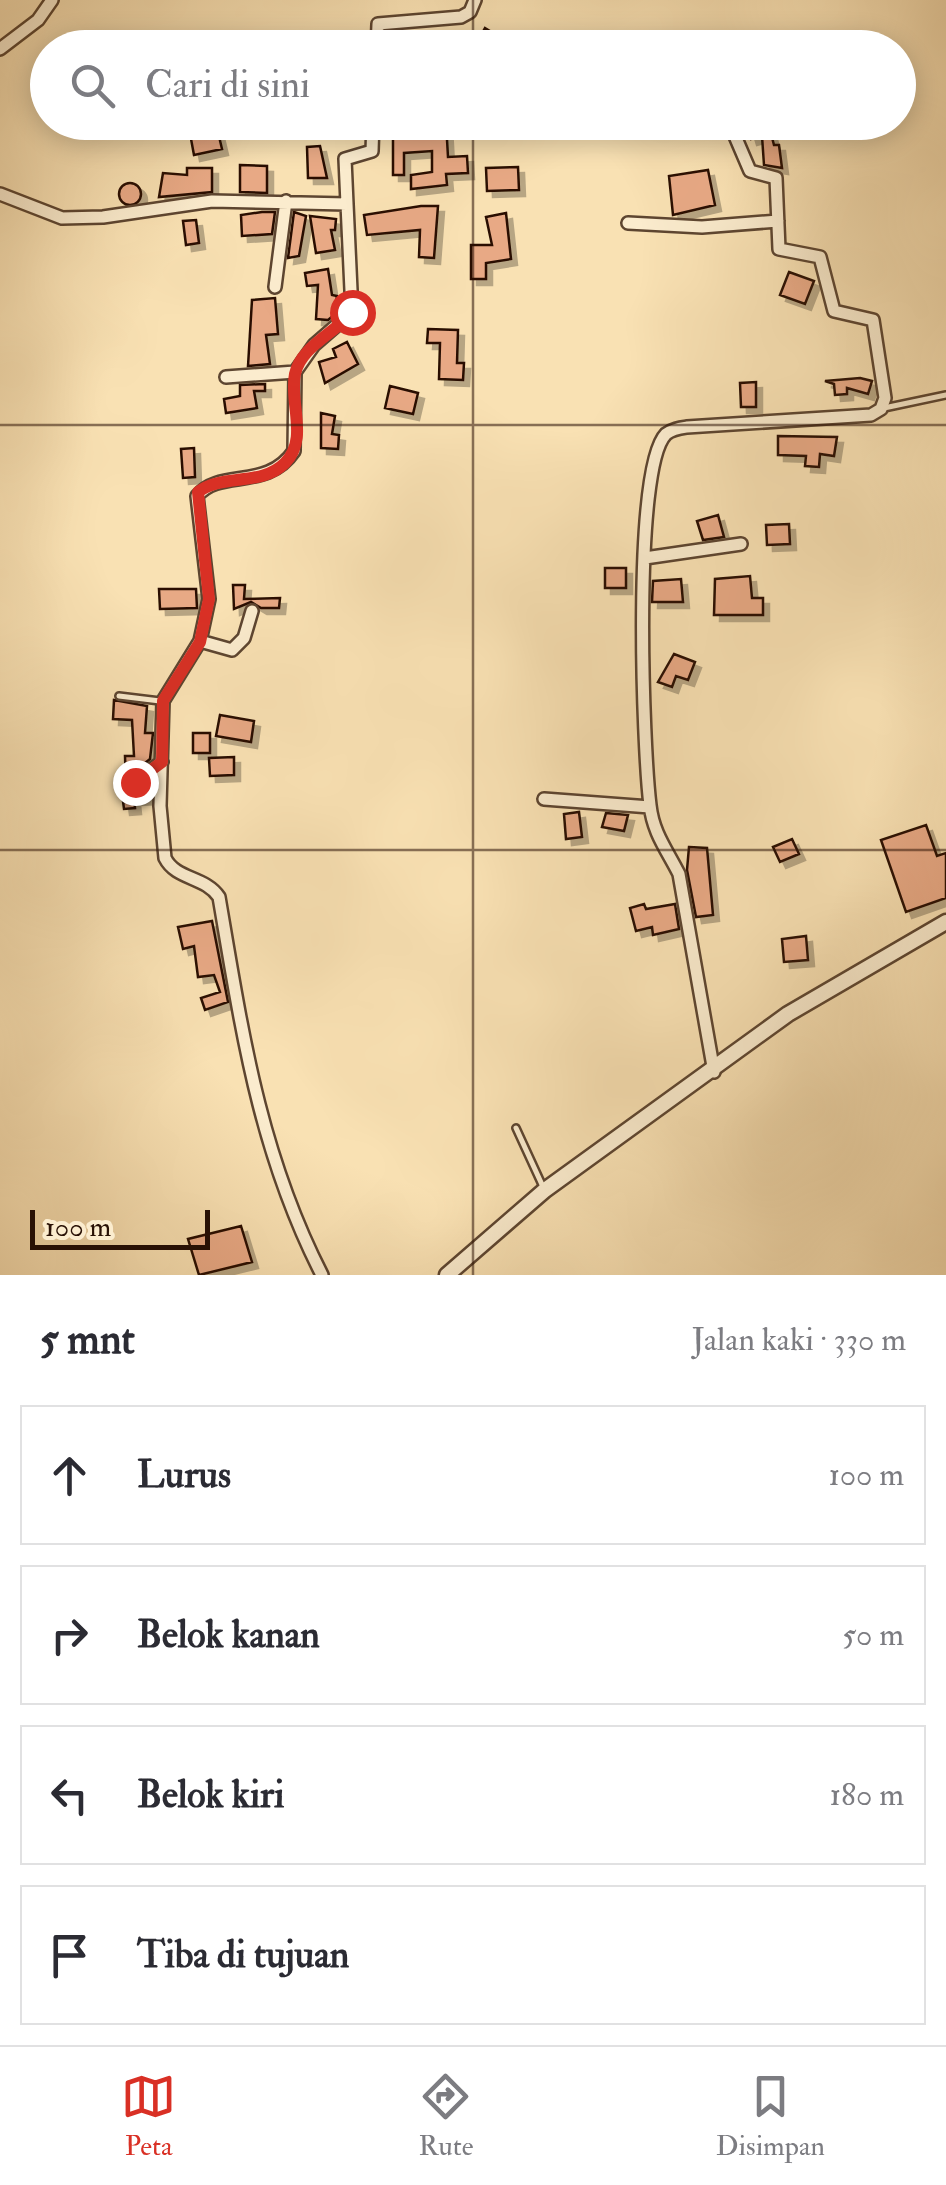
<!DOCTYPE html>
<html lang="id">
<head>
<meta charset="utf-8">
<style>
  :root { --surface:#fff; --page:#f7f7f7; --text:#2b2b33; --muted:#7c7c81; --line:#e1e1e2; --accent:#d93025 }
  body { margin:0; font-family:"IM FELL Double Pica",serif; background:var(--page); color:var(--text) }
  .scale { position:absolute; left:30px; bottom:25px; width:180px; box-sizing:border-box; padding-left:10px; border:5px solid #291105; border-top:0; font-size:28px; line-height:35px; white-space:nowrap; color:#291105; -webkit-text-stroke:8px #fbecce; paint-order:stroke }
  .stop { position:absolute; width:30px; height:30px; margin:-22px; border:8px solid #d93025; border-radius:50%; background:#fff }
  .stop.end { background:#d93025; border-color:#fff; box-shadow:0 2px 10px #0008 }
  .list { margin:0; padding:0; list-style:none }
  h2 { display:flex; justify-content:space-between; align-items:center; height:130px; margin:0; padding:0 40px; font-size:42px }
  h2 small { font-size:32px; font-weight:400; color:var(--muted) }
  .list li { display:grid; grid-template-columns:65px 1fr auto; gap:30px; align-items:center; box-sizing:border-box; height:140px; margin:0 20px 20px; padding:0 20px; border:2px solid var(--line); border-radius:0px }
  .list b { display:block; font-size:38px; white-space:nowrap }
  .list em { font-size:32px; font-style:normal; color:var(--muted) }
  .icon { flex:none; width:55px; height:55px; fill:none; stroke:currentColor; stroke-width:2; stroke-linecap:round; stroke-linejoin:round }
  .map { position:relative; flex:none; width:946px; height:1275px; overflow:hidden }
  .search { position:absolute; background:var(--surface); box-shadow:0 5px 25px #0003; left:30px; right:30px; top:30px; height:110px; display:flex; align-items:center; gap:25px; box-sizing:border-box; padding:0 35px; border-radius:55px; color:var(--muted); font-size:38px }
  .sheet { height:770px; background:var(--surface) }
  nav { display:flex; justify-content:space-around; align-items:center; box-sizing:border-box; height:140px; border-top:2px solid var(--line); background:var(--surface); font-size:28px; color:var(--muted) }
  nav a { display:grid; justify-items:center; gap:5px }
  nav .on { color:var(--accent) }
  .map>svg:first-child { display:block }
</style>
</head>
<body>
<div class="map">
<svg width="946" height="1275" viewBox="0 0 946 1275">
  <defs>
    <filter id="shadow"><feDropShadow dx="6" dy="6" stdDeviation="0" flood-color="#0004"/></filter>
  </defs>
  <rect width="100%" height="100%" fill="#f9e1b3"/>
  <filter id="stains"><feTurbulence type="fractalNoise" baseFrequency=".002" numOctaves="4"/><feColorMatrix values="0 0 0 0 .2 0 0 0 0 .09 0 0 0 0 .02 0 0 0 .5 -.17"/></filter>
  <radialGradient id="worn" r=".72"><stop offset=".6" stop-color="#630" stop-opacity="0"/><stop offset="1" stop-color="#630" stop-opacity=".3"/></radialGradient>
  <!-- building -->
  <path fill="#e8a985" stroke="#291105" stroke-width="2.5" filter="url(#shadow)" d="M485,28L518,48H459V37H480Z
    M424,122H446L448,157L467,156L468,173L446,174L447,185L411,189V175L432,172V151L404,153V175H393V135L420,136Z
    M746,122H768L774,145H779L782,168L764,165L762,136L751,139Z
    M218,132L222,149L194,155L191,139Z
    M320,146L327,178H308L307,147Z
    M240,165L267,166V193L240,192Z
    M518,167L519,190L487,191L486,168Z
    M187,168H212V192L159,197L163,173L187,175Z
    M708,170L715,205L673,215L669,176Z
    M119 194a11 11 0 1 1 22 0a11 11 0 1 1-22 0Z
    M421,206H438L434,258L419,257L420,230L367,235L364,215Z
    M262,212H275L272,234L242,236L241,215Z
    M294,212L306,216L299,256L288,258Z
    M506,213L511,259L486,263V279H471V245H492L486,217Z
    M310,216L336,219L335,230H331L335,250L316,253Z
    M196,220L199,243L186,245L183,221Z
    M328,269L332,295L337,296L334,315L328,320L316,319L318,285L307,286L305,273Z
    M789,272L814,281L805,304L780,295Z
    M275,298L278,334L266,335L270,364L248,366L252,300Z
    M428,329L458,330L457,363H464L463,380L439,379L440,343H427Z
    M347,342L358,364L325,383L319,362L336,357L333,349Z
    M860,378L872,381L868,394L847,388V394L835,395L834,384L825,381Z
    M756,382V407H741L740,383Z
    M265,384V391H254L257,408L226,413L224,399L240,396V385Z
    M390,386L418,393L413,414L385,408Z
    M321,413L335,416L332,434L339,435L338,449L321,448Z
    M778,436L837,437L834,456L820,454L819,467L805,466L806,456L778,455Z
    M194,448L195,477L183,478L181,449Z
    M718,515L724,537L703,540L697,521Z
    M789,524L790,544L767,545L766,525Z
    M605,568H626V588H605Z
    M750,576L752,598H763V615H714L715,579Z
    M681,579L683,602H652L653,581Z
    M233,585H245L244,599L280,598L279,608H261L251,602L234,609Z
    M159,589H196L197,608L160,609Z
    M674,654L695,662L688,680L676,676L672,687L658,682Z
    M114,700L147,706L145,733H153L150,759L126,778L128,787L135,790L151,782V798L134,799L135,808L124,809L121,785L126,784L125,756H134L132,720L113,719Z
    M220,715L254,721L251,742L216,736Z
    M193,733H210V753H193Z
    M234,757V775L210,776L209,758Z
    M579,812L582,837L566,839L564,814Z
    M606,813L628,815L624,831L602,827Z
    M926,825L937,856L946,853V898L906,912L881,840Z
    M792,839L799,854L780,862L773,847Z
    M689,847L707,848L713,915L696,917L687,870Z
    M644,904L646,909L675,904L679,929L653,935L652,927L636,931L630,908Z
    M212,921L228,1002L205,1010L201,998L220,992L214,975L198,977L194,946L183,949L178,927Z
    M806,936L808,960L784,962L782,939Z
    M241,1226L252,1262L199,1275L188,1239Z"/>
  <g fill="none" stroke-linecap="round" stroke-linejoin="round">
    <defs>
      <path id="service" d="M884,408L946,395
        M119,696L160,701
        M516,1128L544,1189"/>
      <path id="minor" d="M377,48L378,24L461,17L470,12L475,0
        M0,49L38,20L52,0
        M0,194L62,218L103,217L212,201L347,204L352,312L314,345L295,372L294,451C267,491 220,468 197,496L209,599L200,641L163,701L160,806L165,858C176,880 205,876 219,897C242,1031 259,1152 322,1275
        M347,204L345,159L372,151L373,122
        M628,223L702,227L778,221
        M275,287L286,201
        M226,377L295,372
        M645,558L741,544
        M200,641L232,650L244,638L252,611
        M135,781L162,762
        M544,799L650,807
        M714,1072L679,874C667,850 653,833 650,805C643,749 632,468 666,434C672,429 680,428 687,427L871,415L881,409L885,398L873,320L834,311L820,257L779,249L776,178L750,171L729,122"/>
      <path id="tertiary" d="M447,1275L545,1190L788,1014L946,922"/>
    </defs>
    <!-- service casing -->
    <use href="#service" stroke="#5d4530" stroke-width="10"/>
    <!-- minor casing -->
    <use href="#minor" stroke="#5d4530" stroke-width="16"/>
    <!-- tertiary casing -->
    <use href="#tertiary" stroke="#5d4530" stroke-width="19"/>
    <!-- service -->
    <use href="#service" stroke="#fbecce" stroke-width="5"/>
    <!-- minor -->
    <use href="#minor" stroke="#fbecce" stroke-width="11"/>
    <!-- tertiary -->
    <use href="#tertiary" stroke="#fbecce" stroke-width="14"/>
  </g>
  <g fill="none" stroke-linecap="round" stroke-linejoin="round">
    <!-- route -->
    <path stroke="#d93025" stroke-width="12" d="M135,782L162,762L163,701L200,642L209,599L198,492C223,473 261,487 285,463C309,439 289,403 295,374C301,346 336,333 352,312"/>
  </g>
  <!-- grid -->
  <path fill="none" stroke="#291105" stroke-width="2.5" stroke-opacity="0.55" d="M473,0V48M473,122V1275M0,425H946M0,850H946"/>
  <rect width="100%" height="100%" filter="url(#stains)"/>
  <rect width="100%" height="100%" fill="url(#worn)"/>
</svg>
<div class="scale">100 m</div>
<div class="stop" style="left:352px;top:312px"></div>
<div class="stop end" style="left:135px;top:782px"></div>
<div class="search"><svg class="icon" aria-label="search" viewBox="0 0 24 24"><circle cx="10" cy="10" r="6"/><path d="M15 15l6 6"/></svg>Cari di sini</div>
</div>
<section class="sheet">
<h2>5 mnt<small>Jalan kaki · 330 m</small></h2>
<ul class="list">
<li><svg class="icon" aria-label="ahead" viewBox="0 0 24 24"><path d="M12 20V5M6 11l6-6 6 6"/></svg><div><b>Lurus</b></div><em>100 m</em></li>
<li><svg class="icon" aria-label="right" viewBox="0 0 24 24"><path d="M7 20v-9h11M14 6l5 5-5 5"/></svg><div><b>Belok kanan</b></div><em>50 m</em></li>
<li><svg class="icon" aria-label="left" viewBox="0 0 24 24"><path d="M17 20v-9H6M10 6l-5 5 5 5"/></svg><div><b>Belok kiri</b></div><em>180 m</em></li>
<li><svg class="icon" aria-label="arrive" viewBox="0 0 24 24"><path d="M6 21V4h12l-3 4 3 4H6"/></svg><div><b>Tiba di tujuan</b></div></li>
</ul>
</section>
<nav>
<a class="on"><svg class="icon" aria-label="map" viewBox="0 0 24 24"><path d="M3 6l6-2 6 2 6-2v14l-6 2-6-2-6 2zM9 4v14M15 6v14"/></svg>Peta</a>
<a><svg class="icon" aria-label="directions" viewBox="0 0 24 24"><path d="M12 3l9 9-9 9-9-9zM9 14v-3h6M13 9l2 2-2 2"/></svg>Rute</a>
<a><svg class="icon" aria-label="saved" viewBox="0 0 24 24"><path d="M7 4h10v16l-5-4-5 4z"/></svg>Disimpan</a>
</nav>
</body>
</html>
